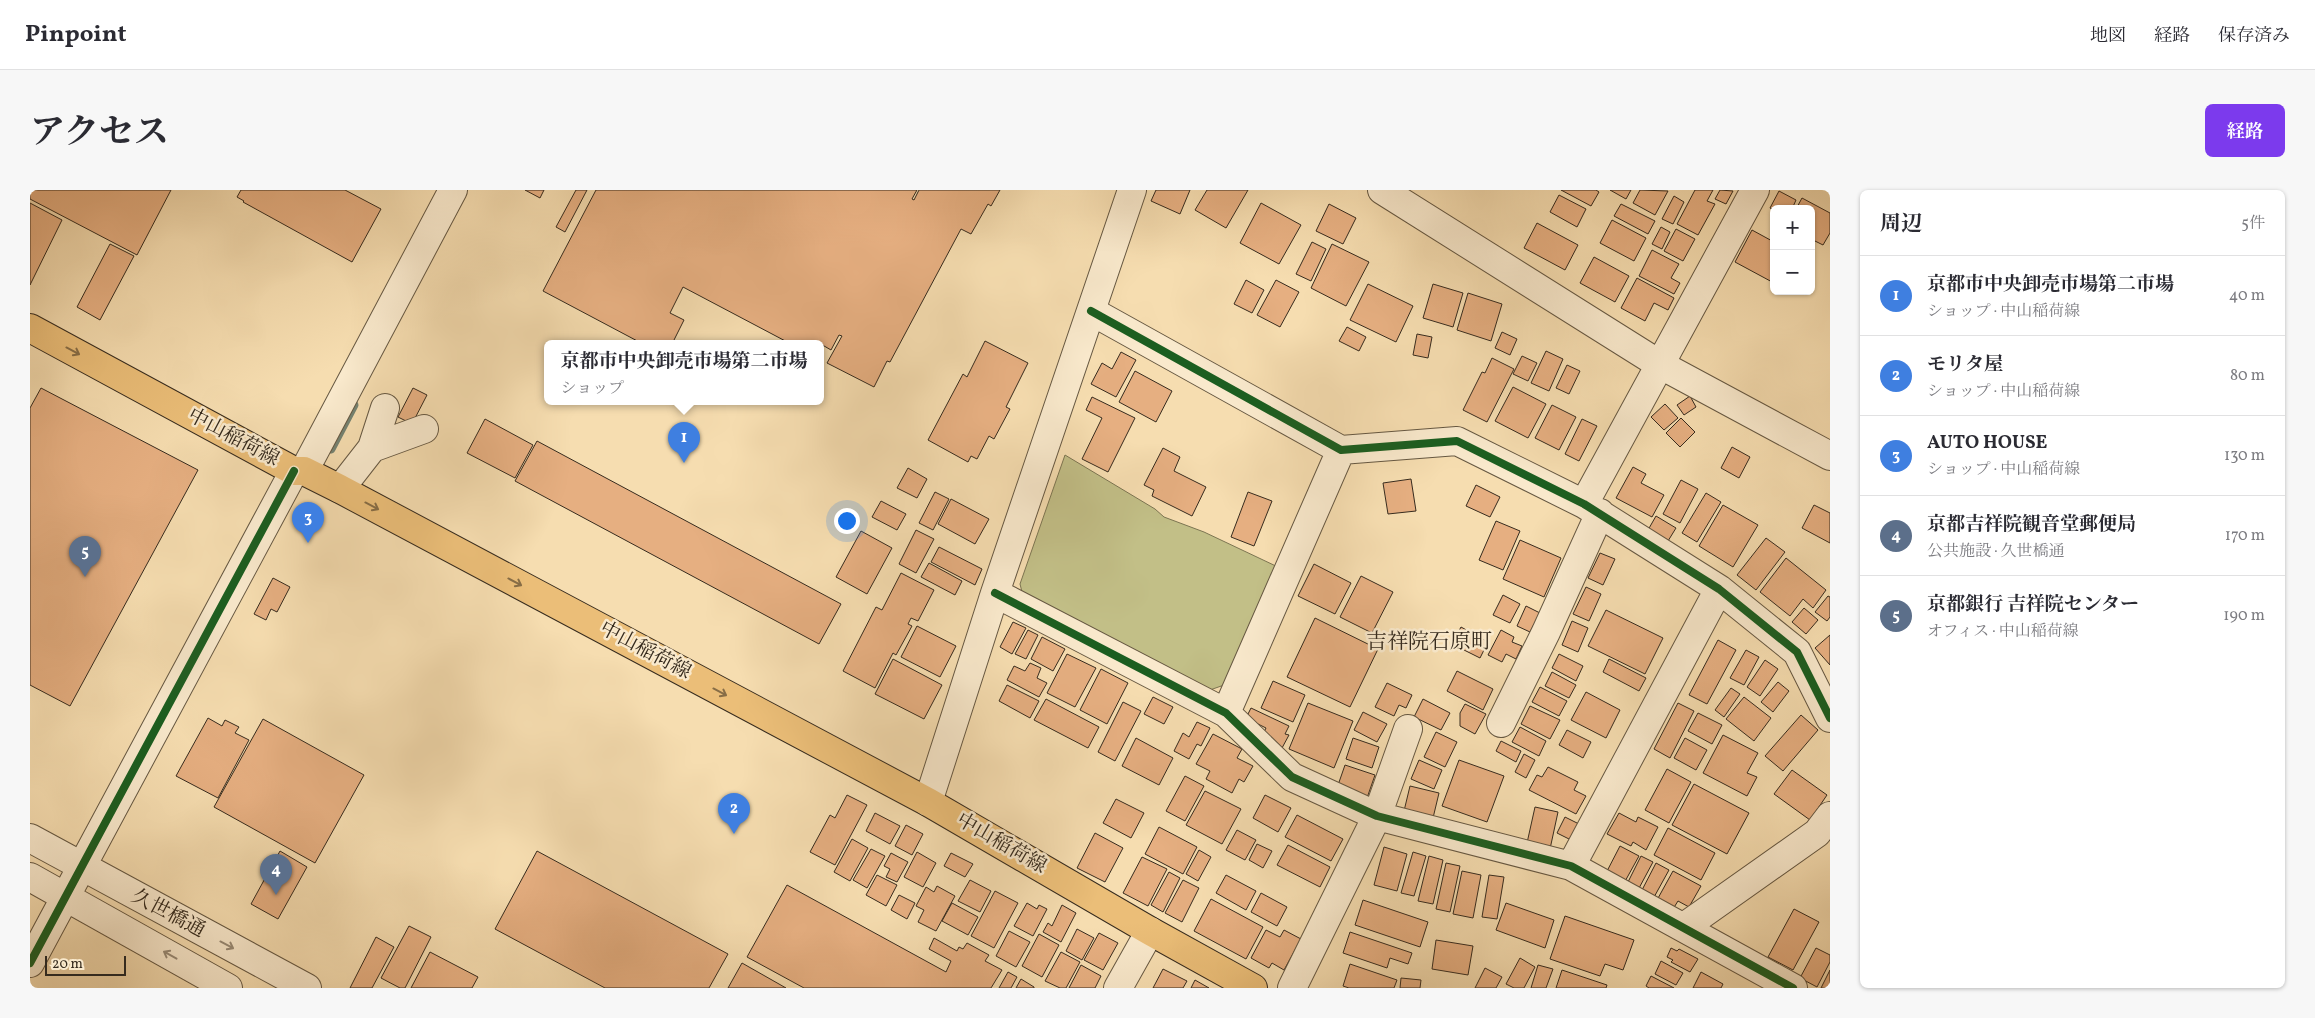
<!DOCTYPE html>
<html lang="ja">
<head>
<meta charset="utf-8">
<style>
  :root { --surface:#fff; --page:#f7f7f7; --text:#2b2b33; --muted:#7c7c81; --line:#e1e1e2; --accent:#7c3aed }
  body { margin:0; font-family:Vollkorn,"Noto Serif JP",serif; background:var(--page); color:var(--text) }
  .controls { position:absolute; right:15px; top:15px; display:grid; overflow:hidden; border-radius:8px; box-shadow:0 1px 4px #0004 }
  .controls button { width:45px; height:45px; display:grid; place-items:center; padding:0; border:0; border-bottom:1px solid var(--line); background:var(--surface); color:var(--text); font:25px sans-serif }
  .scale { position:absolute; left:15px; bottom:12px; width:81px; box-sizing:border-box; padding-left:5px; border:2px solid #362b1e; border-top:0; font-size:14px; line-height:18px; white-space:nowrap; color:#362b1e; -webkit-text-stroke:4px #f9e9cc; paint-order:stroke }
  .you { position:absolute; left:816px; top:330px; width:18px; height:18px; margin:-12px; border:4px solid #fff; border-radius:50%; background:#1a73e8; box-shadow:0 0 0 8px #1a73e833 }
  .badge { display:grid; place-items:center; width:32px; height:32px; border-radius:50%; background:var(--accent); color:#fff; font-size:16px; font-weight:700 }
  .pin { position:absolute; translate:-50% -41px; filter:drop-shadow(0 1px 2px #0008) }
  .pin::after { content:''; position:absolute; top:26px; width:18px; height:15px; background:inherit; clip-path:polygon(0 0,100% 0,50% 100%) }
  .popup { position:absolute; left:514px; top:150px; width:280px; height:65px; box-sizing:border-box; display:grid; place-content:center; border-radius:8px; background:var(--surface); filter:drop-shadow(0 1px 4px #0005); font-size:16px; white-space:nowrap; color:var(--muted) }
  .popup b { font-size:19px; color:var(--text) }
  .popup::after { content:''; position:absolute; left:50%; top:100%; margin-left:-10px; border:10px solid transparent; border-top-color:var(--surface) }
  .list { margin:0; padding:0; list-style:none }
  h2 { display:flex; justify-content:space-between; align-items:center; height:65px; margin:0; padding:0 20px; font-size:21px }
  h2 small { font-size:16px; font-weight:400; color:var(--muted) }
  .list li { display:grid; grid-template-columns:32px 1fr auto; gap:15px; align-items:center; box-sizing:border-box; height:80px; padding:0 20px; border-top:1px solid var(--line) }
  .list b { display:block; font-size:19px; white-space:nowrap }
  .list p { margin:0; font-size:16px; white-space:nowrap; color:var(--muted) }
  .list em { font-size:16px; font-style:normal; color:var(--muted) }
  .map { position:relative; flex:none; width:1800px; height:798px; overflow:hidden; border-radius:8px }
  header { display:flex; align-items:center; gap:30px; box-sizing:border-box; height:70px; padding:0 25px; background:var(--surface); border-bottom:1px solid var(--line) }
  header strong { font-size:24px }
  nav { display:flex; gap:28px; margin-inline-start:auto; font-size:18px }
  .intro { display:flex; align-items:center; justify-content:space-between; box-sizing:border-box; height:120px; padding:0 30px }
  h1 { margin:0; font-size:35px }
  .button { padding:12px 22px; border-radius:8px; background:var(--accent); color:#fff; font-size:18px; font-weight:700 }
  main { display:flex; gap:30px; padding:0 30px }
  aside { flex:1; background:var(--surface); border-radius:8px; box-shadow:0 1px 4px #0004 }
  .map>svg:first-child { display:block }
</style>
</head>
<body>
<header>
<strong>Pinpoint</strong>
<nav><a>地図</a><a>経路</a><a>保存済み</a></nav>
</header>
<div class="intro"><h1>アクセス</h1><a class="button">経路</a></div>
<main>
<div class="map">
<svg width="1800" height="798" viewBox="0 0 1800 798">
  <rect width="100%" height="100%" fill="#f6ddb0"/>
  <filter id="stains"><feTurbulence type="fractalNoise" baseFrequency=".004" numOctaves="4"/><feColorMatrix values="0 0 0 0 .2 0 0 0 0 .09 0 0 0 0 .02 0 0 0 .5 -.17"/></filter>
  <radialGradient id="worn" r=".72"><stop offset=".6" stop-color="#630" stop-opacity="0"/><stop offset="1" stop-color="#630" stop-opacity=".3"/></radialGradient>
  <!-- green -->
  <path fill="#c2bf87" stroke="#7c7552" d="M1035,265L1125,319L1134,327L1174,342L1250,378L1197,494L1177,501L993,406L990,394Z"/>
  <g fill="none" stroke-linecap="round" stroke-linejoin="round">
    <!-- stream -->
    <path stroke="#748271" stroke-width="9" d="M301,259L324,215"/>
  </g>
  <!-- building -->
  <path fill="#e6af81" stroke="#362b1e" d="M0,0H141L107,65L0,9Z
    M211,0H315L351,19L322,72L213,12L214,11L207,7Z
    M495,0H514L510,8Z
    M546,0H557L535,42L526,37Z
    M566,0H887L882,9L884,10L889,0H970L961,16L958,14L941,44L931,39L860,172L857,171L844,197L797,173L812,146L809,145L801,160L789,153L761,154L653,97L640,123L654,130L642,154H613L513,101Z
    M1126,0H1160L1150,24L1121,11Z
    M1177,0H1218L1196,38L1165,20Z
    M1531,0H1566L1569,2L1561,16Z
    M1580,0H1601L1596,9Z
    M1610,0L1638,1L1625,25L1603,13Z
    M1665,0H1683L1677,11L1685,14L1668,45L1647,34Z
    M1690,0L1703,1L1696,14L1685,9Z
    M1749,1L1766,10L1762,19L1744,20L1740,18Z
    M1529,5L1556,19L1547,37L1520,22Z
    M1644,6L1654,12L1643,34L1632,29Z
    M1772,8L1800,23V43L1793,55L1781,49V19H1766Z
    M0,13L32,30L0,95Z
    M1231,13L1271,35L1249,74L1210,53Z
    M1299,14L1326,28L1313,54L1286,41Z
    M1591,14L1625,31L1618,44L1584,26Z
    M1582,30L1616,48L1604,71L1570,53Z
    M1507,33L1548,55L1535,80L1494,58Z
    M1631,37L1640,42L1632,59L1622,54Z
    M1646,39L1665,49L1653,71L1634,61Z
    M1722,40L1744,52V93L1705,72Z
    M1282,52L1296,59L1281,91L1266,84Z
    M80,54L104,66L70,130L47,117Z
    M1302,54L1339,72L1316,116L1281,98Z
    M1622,60L1649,74L1641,88L1650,93L1644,104L1609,86Z
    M1564,67L1599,86L1585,112L1550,93Z
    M1607,88L1644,108L1638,120L1624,113L1615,131L1591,118Z
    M1216,90L1234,100L1222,123L1204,114Z
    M1246,90L1269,102L1250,137L1227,125Z
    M1338,94L1383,116L1366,152L1320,130Z
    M1403,94L1433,103L1423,137L1393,128Z
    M1438,103L1472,114L1461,151L1427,140Z
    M1317,137L1336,147L1329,161L1309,151Z
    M1472,142L1487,149L1480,165L1465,158Z
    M1387,144L1402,147L1398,168L1383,165Z
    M955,151L998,173L976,217L980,219L964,249L959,246L947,269L941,266L938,272L898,250L933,184L937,187Z
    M1516,161L1533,169L1519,201L1501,193Z
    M1091,162L1106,170L1086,207L1061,194L1072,173L1082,179Z
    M1492,166L1507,173L1498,191L1483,184Z
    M1462,168L1484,179L1457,232L1433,220L1452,182L1455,183Z
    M1537,175L1550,181L1539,204L1526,198Z
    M1105,181L1142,201L1126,232L1089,212Z
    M1483,197L1516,214L1498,248L1465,231Z
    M11,198L168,280L40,516L0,495V218Z
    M383,198L397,205L382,234L368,227Z
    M1660,206L1666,217L1654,225L1647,215Z
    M1062,207L1105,228L1078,282L1052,269L1072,228L1056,220Z
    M1635,214L1648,228L1634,240L1621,227Z
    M1522,215L1546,227L1529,260L1505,248Z
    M1651,228L1665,242L1650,257L1636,243Z
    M455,229L503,255L485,288L437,263Z
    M1552,229L1567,236L1549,271L1535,264Z
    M507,251L811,414L789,454L485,291Z
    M1702,257L1720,267L1709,288L1691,278Z
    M1133,258L1150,267L1144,281L1176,297L1162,326L1122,306L1124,300L1114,295Z
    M1603,277L1616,284L1611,293L1634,305L1622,327L1586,308Z
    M878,278L897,289L887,308L867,298Z
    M1381,289L1386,321L1358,324L1353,293Z
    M1651,290L1668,299L1650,333L1633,324Z
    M1446,295L1470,307L1460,327L1436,316Z
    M905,302L919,309L903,340L889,333Z
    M1218,302L1242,311L1224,356L1201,347Z
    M1676,303L1691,312L1667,352L1652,343Z
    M921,309L959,329L945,354L908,334Z
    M851,311L876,324L867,340L842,327Z
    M1693,315L1728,335L1703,377L1669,356Z
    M1784,315L1800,323V353L1772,338Z
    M1626,326L1646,338L1638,351L1618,340Z
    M1466,331L1490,341L1473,380L1449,370Z
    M886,340L904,349L886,383L869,374Z
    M831,341L862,358L837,404L806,387Z
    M1736,348L1755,362L1726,400L1707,385Z
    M1490,350L1531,368L1514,407L1473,389Z
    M909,357L952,379L945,395L901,372Z
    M1570,363L1585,369L1573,395L1558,388Z
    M1756,368L1796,400L1783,418L1773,409L1760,426L1730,402Z
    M899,373L932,391L925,405L891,387Z
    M1284,374L1321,393L1305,424L1268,406Z
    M871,383L904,400L888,431L881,428L878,434L882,436L866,465L863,463L845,498L813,481L846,417L852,420Z
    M1331,386L1363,402L1342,443L1310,427Z
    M243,388L260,397L247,422L241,419L236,430L224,424Z
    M1556,397L1571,404L1559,431L1543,424Z
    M1473,405L1490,414L1480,433L1463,425Z
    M1798,406L1800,407V427L1797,431L1785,422Z
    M1496,416L1510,423L1500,442L1487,436Z
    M1774,418L1788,430L1776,444L1762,432Z
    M1576,420L1633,448L1615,484L1558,456Z
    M1285,428L1348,459L1320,517L1257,487Z
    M1542,431L1558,438L1548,462L1532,455Z
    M983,432L996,438L982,464L970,457Z
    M887,436L926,456L910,487L871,467Z
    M1431,437L1458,452L1450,468L1422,454Z
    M998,440L1008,445L996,469L985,464Z
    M1471,440L1484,447L1482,452L1492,456L1486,469L1476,464L1472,472L1458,465Z
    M1800,445V475L1785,458Z
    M1012,447L1035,459L1023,481L1001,469Z
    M1688,450L1706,460L1677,514L1659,505Z
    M1716,460L1729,467L1714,495L1700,488Z
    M1037,464L1066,478L1045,517L1017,503Z
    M1529,464L1553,476L1546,491L1522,478Z
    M863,469L912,495L894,529L845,504Z
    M1579,469L1616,488L1609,501L1573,482Z
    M1735,470L1748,479L1730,506L1717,497Z
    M1000,473L1011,478L1007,488L1017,493L1009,507L977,490L984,476L995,481Z
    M1071,479L1098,493L1077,534L1050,520Z
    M1427,481L1463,499L1453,520L1417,501Z
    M1522,482L1546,495L1539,508L1515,496Z
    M1243,491L1275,505L1263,532L1231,518Z
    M1748,492L1759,501L1743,522L1731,512Z
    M1357,493L1382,505L1376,518L1369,515L1364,526L1345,517Z
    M977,495L1009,511L1000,528L969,511Z
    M1510,497L1537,511L1529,526L1502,512Z
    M1701,498L1710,504L1694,527L1685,520Z
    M1556,502L1590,520L1576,548L1541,530Z
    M1123,507L1143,517L1134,534L1114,524Z
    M1714,507L1741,528L1724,551L1696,529Z
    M1016,509L1069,537L1058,558L1004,530Z
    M1393,509L1420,523L1411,540L1384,527Z
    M1093,512L1111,521L1085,571L1068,562Z
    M1278,513L1323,531L1304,578L1259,559Z
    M1648,513L1664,521L1640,568L1624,559Z
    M1435,514L1456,524L1445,544L1430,536V523Z
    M1500,516L1530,530L1520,549L1491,534Z
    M1221,518L1259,536L1255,544L1259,545L1252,558L1231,548L1236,538L1216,528Z
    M1333,522L1357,534L1347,552L1324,540Z
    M1668,523L1692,535L1682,554L1658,541Z
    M1771,525L1788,540L1753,581L1735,566Z
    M178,528L192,536L195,530L209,537L205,543L219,550L188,608L146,586Z
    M233,529L334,585L285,673L184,617Z
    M1167,532L1180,538L1171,556L1167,554L1159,569L1144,561L1153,543L1159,547Z
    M1490,537L1516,551L1509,566L1482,552Z
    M1537,540L1561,552L1553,568L1529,555Z
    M1406,542L1427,552L1415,577L1394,567Z
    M1183,544L1212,559L1207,568L1223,576L1214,592L1209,589L1202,603L1176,589L1180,581L1166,574Z
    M1693,545L1728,563L1717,583L1727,587L1717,606L1673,583Z
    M1106,548L1143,568L1129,595L1092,576Z
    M1323,548L1349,557L1342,578L1316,569Z
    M1655,548L1677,560L1666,580L1644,568Z
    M1471,551L1491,561L1486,572L1466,561Z
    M1494,564L1505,570L1496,588L1485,582Z
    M1389,570L1412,580L1404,599L1381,589Z
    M1429,570L1474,586L1457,632L1412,616Z
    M1315,575L1345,585L1337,608L1307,598Z
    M1518,577L1548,592L1544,600L1556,606L1546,624L1499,600L1507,585L1512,587Z
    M1637,579L1661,592L1639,633L1615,620Z
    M1762,580L1797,605L1780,630L1744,604Z
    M1155,586L1174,596L1155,631L1136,621Z
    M1664,594L1719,623L1697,664L1642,635Z
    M1380,596L1409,603L1403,628L1374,621Z
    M1175,601L1211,619L1192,654L1156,635Z
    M817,605L837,615L805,675L780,662L800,625L805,628Z
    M1235,605L1261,618L1248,642L1223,628Z
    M1086,609L1114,623L1101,648L1073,633Z
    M1505,617L1528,622L1520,659L1497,653Z
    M845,623L870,636L860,654L836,641Z
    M1589,623L1606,632L1608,627L1628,637L1616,660L1603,652L1601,656L1577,644Z
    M1267,625L1313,649L1301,671L1255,647Z
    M1535,627L1549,634L1541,650L1527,643Z
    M876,635L893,644L882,665L865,656Z
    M1129,637L1167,657L1153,684L1115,664Z
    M1638,638L1685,663L1671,690L1624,665Z
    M1207,640L1226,650L1215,670L1196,660Z
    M1065,643L1093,658L1075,692L1047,678Z
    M822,649L838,658L820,691L804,682Z
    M1227,654L1242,661L1233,678L1219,670Z
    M1258,655L1300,677L1290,697L1247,675Z
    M1590,656L1609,666L1593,695L1575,685Z
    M1354,657L1377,664L1367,701L1344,695Z
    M841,659L855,666L837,698L823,690Z
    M1169,660L1181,667L1168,691L1156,684Z
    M250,661L277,677L248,729L221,714Z
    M507,661L698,764L679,798H575L465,739Z
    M887,662L906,673L893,697L874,687Z
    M1383,662L1396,666L1384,706L1371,703Z
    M861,663L878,672L867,692L856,687L860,679L854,676Z
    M921,663L943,674L935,687L914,676Z
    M1399,666L1413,670L1403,714L1388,711Z
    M1611,666L1623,672L1608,700L1597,694Z
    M1112,667L1137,679L1118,716L1093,703Z
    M1416,673L1430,676L1420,722L1406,719Z
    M1626,673L1639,680L1623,709L1611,702Z
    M1432,681L1451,685L1443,728L1423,724Z
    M1643,681L1671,696L1659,717L1648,711L1643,719L1627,710Z
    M1139,682L1150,688L1133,722L1121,715Z
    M847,685L867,695L856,716L836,705Z
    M1196,685L1226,701L1216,720L1186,703Z
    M1459,685L1474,687L1467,729L1452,727Z
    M940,690L961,701L950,722L928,711Z
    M1153,690L1169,698L1152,732L1135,723Z
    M757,695L916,782L921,771L899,759L904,748L927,761L929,757L933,759L937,753L959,765L955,771L972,780L961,798H774L717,767Z
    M907,696L925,706L906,741L888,732L894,720L886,716L896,697L904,702Z
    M965,701L988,713L964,758L941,746Z
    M1231,703L1257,717L1247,736L1221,722Z
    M869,705L885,713L877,729L861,720Z
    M1181,709L1233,737L1216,769L1164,741Z
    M1333,710L1398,732L1390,757L1325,735Z
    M922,713L948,727L938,745L912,731Z
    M997,713L1007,719L1009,715L1017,719L1003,746L984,736Z
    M1476,713L1524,730L1515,758L1466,740Z
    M1032,715L1046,723L1031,752L1013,742L1018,733L1022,736Z
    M1764,719L1789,732L1763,780L1738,767Z
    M1535,726L1604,750L1593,780L1575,774L1570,786L1520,769Z
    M379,736L401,747L375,798H370L351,788Z
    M1047,739L1064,748L1052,770L1036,761Z
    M1236,740L1250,747L1254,740L1271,749L1254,780L1242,773L1239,778L1221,768Z
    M979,741L1000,752L986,777L966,766Z
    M1320,742L1382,763L1378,774L1360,768L1357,778L1313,763Z
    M1069,743L1088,753L1073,780L1054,770Z
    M1009,744L1029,755L1012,787L992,776Z
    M346,747L364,757L342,798H320Z
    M1406,750L1443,756L1438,785L1402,779Z
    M1641,758L1647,761L1649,759L1668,769L1660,782L1641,772L1643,770L1637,767Z
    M1786,758L1800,765V772L1787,797L1770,788Z
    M400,762L448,787L442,798H381Z
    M1031,762L1050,772L1036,798H1030L1015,791Z
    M1490,768L1505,777L1494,798H1484L1476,794Z
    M1631,771L1653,783L1646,795L1625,784Z
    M712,773L756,798H698Z
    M1320,774L1367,790L1364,798H1319L1313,796Z
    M1051,775L1071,786L1065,798H1039Z
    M1508,775L1523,779L1516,798H1501Z
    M1455,778L1472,787L1466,798H1445Z
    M1133,779L1157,791L1153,798H1123Z
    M1532,780L1577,795L1576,798H1526Z
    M1800,780V798H1791Z
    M978,782L987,787L981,798H969Z
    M1671,782L1693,794L1691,798H1663Z
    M1621,786L1644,798H1619L1616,796Z
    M1371,788L1391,790L1390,798H1370Z
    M991,789L1004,797V798H986Z
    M1165,790L1179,798H1161Z"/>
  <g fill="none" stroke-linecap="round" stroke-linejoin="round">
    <defs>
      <path id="minor" d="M1352,0L1629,174L1800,266
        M1061,121L1311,260L1427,251L1554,314L1689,399L1767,462L1800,528
        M342,258L355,218
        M274,281L423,0
        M310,299L342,258L394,239
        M1554,314L1725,0
        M965,403L1196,523L1262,587L1347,626L1541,676L1763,798
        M1196,523L1311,260
        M1471,533L1516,442L1570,323
        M898,612L965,403L1102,0
        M0,648L277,798
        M1541,676L1689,399
        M0,687L198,798
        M1654,737L1787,643L1800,626
        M0,773L264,281
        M1088,798L1120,741
        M1262,798L1347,626L1378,539"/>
      <path id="major" d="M0,138L264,281H274L310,299L898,612L1120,741L1223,798"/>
    </defs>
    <!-- minor casing -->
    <use href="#minor" stroke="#665842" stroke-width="30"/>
    <!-- major casing -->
    <use href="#major" stroke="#362b1e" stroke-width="30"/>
    <!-- minor -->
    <use href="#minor" stroke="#f9e9cc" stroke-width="28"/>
    <!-- major -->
    <use href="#major" stroke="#ebbe78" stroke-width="28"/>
    <defs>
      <path id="cycleway" d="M1061,121L1311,260L1427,251L1554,314L1689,399L1767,462L1800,528
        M965,403L1196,523L1262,587L1347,626L1541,676L1763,798
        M0,773L264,281"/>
    </defs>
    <!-- cycleway casing -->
    <use href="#cycleway" stroke="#f9e9cc" stroke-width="11"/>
    <!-- cycleway -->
    <use href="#cycleway" stroke="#1b5e20" stroke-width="8"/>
  </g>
  <!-- one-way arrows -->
  <defs><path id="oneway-shaft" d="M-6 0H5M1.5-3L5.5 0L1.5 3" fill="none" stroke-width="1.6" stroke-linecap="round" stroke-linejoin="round" transform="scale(1.25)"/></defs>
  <g stroke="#876d46">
    <use href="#oneway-shaft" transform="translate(43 161) rotate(28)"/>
    <use href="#oneway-shaft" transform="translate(342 316) rotate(28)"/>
    <use href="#oneway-shaft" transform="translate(485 392) rotate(28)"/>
    <use href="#oneway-shaft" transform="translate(690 502) rotate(28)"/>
  </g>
  <g stroke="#988a75">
    <use href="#oneway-shaft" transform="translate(197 755) rotate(28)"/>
    <use href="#oneway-shaft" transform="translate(140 765) rotate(-151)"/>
  </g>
  <g text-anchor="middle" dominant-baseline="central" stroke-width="5" stroke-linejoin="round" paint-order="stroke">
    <!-- street labels -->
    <g font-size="20" fill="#362b1e" stroke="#f9e9cc">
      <text transform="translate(203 248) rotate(28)">中山稲荷線</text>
      <text transform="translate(615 461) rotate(28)">中山稲荷線</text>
      <text transform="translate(971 654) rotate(30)">中山稲荷線</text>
      <text transform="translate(138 724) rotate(28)">久世橋通</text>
    </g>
    <!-- neighbourhood labels -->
    <g font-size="21" fill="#362b1e" stroke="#f9e9cc">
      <text x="1399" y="452">吉祥院石原町</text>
    </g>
  </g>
  <rect width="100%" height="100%" filter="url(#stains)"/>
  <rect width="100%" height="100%" fill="url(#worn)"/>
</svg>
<div class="controls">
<button>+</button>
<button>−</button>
</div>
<div class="scale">20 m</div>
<div class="you"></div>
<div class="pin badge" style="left:654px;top:273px;background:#3f7fe0">1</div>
<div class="popup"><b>京都市中央卸売市場第二市場</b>ショップ</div>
<div class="pin badge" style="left:704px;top:644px;background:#3f7fe0">2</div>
<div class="pin badge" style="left:278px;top:353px;background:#3f7fe0">3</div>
<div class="pin badge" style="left:246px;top:705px;background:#5c6f8a">4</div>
<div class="pin badge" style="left:55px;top:387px;background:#5c6f8a">5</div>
</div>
<aside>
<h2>周辺<small>5件</small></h2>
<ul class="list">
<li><span class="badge" style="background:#3f7fe0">1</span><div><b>京都市中央卸売市場第二市場</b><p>ショップ · 中山稲荷線</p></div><em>40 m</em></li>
<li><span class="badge" style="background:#3f7fe0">2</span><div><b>モリタ屋</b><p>ショップ · 中山稲荷線</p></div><em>80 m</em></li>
<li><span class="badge" style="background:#3f7fe0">3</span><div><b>AUTO HOUSE</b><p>ショップ · 中山稲荷線</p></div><em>130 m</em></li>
<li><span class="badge" style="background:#5c6f8a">4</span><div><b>京都吉祥院観音堂郵便局</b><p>公共施設 · 久世橋通</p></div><em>170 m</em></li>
<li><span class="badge" style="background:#5c6f8a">5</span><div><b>京都銀行 吉祥院センター</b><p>オフィス · 中山稲荷線</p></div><em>190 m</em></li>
</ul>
</aside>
</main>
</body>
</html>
